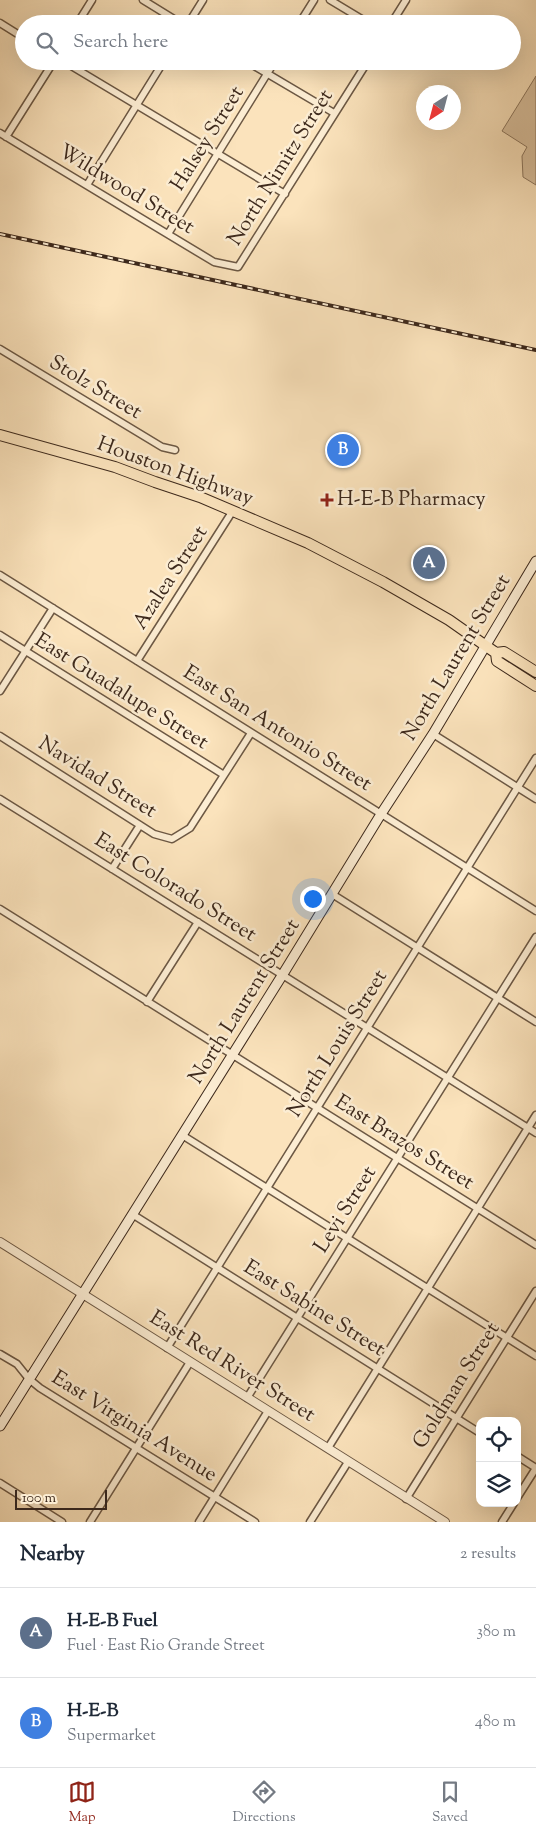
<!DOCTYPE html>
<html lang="en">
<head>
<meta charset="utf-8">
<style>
  :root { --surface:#fff; --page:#f6f6f7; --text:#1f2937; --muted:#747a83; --line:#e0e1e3; --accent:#8f2418 }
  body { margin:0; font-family:"Sorts Mill Goudy",serif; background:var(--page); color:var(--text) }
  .controls { position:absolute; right:15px; bottom:15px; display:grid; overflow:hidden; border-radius:10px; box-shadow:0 5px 20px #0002 }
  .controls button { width:45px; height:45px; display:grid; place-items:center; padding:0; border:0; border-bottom:1px solid var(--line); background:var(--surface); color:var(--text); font:25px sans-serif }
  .compass { position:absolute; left:416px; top:85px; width:45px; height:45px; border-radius:50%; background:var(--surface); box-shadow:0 5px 20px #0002; rotate:216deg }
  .scale { position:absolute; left:15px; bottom:12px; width:92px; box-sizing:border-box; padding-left:5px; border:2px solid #3d291c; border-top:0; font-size:14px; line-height:18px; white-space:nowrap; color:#3d291c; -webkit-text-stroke:4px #fcedd3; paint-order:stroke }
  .you { position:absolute; left:312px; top:898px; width:18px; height:18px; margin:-12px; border:4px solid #fff; border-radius:50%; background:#1a73e8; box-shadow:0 0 0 8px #1a73e833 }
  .badge { display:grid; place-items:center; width:32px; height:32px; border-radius:50%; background:var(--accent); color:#fff; font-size:16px; font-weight:700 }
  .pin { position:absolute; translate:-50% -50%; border:2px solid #fff; box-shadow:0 1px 5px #0006 }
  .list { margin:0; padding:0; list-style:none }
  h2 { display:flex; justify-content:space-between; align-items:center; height:65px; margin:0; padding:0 20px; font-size:21px }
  h2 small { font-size:16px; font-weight:400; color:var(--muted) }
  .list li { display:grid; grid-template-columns:32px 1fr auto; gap:15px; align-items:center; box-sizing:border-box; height:90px; padding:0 20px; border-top:1px solid var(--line) }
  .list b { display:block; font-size:19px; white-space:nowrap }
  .list p { margin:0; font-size:16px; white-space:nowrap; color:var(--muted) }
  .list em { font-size:16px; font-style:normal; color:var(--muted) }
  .icon { flex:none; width:28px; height:28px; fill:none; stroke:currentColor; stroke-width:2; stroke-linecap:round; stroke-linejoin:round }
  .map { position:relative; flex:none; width:536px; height:1522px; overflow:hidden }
  .search { position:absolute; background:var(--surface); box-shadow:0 5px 20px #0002; left:15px; right:15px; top:15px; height:55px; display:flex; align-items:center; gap:12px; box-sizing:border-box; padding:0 18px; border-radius:28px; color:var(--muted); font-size:19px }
  .sheet { height:245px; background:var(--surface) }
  nav { display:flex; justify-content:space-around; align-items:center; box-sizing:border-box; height:70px; border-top:1px solid var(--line); background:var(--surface); font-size:14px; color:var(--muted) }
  nav a { display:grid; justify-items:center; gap:2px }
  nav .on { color:var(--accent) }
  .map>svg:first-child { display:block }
</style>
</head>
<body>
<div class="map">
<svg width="536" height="1522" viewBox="0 0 536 1522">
  <rect width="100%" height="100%" fill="#fbe3bc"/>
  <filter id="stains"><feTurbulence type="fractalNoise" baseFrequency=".004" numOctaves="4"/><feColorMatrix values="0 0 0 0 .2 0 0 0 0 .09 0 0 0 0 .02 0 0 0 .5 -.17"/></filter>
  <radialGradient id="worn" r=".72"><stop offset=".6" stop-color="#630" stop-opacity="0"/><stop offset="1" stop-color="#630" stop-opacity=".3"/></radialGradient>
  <!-- green -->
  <path fill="#dbc3a1" stroke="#8c765e" d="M536,76V185L523,177L522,156L527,147L502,131Z"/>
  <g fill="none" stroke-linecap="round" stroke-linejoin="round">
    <defs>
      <path id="minor" d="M143,0L182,24
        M330,0L370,24
        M0,23L24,38
        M77,24L92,0
        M188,24L203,0
        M299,24L314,0
        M391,24L406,0
        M63,61L285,194
        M246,61L334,113
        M0,133L214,262L238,267L368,61
        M6,137L54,61
        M87,185L164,61
        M168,234L275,61
        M0,349L162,447L175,450
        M0,575L536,911
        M0,635L224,775
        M137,661L232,512
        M0,691L53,608
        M433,734L536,799
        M0,736L154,834L172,839L190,828L251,733
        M0,799L536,1133
        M112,869L140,825
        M332,894L536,1022
        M0,909L536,1245
        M147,1002L198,922
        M182,1135L536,1356
        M132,1214L480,1433
        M167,1348L536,758
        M0,1354L17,1364L29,1379L40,1388L255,1522
        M247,1398L536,937
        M328,1448L536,1115
        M517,1456L536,1468
        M0,1483L62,1522
        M517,1498L536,1468
        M406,1499L536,1291
        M90,1522L190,1362
        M199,1522L268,1411
        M310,1522L348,1462
        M502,1522L514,1503"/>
      <path id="tertiary" d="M0,1242L445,1522"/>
      <path id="secondary" d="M0,1426L283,974L381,814L433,734L536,561"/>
      <path id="primary" d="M0,435L115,467L155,482L200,497L308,543L383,582L449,620L496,653L504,652L536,672
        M496,653L497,661L536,686"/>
    </defs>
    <!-- minor casing -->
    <use href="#minor" stroke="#6c5844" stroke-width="9"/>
    <!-- tertiary casing -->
    <use href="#tertiary" stroke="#6c5844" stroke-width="10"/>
    <!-- secondary casing -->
    <use href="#secondary" stroke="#3d291c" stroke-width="11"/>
    <!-- primary casing -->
    <use href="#primary" stroke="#3d291c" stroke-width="12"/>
    <!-- minor -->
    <use href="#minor" stroke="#fcedd3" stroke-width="6"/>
    <!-- tertiary -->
    <use href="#tertiary" stroke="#fcedd3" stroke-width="8"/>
    <!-- secondary -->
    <use href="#secondary" stroke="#fcedd3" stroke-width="9"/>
    <!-- primary -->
    <use href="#primary" stroke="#fbe3bc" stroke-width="10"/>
    <defs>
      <path id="rail" d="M0,234L536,350"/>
    </defs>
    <!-- rail casing -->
    <use href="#rail" stroke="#3d291c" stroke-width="4"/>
    <!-- rail -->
    <use href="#rail" stroke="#fcedd3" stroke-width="2" stroke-dasharray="5.5" stroke-linecap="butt"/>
  </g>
  <!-- markers -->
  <path fill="#8f2418" stroke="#fcedd3" stroke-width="2" d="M324.5 492.5h5v5h5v5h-5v5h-5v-5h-5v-5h5z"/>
  <g text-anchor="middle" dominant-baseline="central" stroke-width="5" stroke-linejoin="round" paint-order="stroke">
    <!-- street labels -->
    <g font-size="21" fill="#3d291c" stroke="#fcedd3">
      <text transform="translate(208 139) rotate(-58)">Halsey Street</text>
      <text transform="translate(281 168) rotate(-58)">North Nimitz Street</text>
      <text transform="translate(126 190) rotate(31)">Wildwood Street</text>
      <text transform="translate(95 388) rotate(31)">Stolz Street</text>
      <text transform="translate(175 472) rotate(20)">Houston Highway</text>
      <text transform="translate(171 578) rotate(-57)">Azalea Street</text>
      <text transform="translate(457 658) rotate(-59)">North Laurent Street</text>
      <text transform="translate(121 692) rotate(32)">East Guadalupe Street</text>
      <text transform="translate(277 729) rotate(32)">East San Antonio Street</text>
      <text transform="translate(97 778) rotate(32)">Navidad Street</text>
      <text transform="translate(175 888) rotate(32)">East Colorado Street</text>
      <text transform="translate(245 1002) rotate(-58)">North Laurent Street</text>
      <text transform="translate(338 1044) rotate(-58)">North Louis Street</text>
      <text transform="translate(404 1143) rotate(32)">East Brazos Street</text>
      <text transform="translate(346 1210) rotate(-58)">Levi Street</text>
      <text transform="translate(314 1309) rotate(32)">East Sabine Street</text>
      <text transform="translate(232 1367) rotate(32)">East Red River Street</text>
      <text transform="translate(457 1386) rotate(-58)">Goldman Street</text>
      <text transform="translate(134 1427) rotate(32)">East Virginia Avenue</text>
    </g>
    <!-- poi labels -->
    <g font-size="21" fill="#3d291c" stroke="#fcedd3" text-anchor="start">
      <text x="337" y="500">H-E-B Pharmacy</text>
    </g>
  </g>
  <rect width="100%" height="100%" filter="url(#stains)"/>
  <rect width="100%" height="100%" fill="url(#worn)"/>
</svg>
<div class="controls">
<button><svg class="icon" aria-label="locate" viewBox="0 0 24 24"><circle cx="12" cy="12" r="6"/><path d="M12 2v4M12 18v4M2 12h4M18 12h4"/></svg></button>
<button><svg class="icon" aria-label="layers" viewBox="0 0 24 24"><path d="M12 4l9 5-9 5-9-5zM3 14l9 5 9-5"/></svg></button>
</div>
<svg class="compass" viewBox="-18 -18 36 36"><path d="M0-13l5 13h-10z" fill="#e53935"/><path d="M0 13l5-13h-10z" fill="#747a83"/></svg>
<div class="scale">100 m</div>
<div class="you"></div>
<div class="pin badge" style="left:429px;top:563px;background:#5c6f8a">A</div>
<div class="pin badge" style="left:343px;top:450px;background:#3f7fe0">B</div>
<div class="search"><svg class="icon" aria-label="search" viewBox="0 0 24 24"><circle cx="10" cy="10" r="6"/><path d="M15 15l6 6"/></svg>Search here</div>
</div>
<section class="sheet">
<h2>Nearby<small>2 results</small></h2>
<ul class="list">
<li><span class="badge" style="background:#5c6f8a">A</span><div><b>H-E-B Fuel</b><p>Fuel · East Rio Grande Street</p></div><em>380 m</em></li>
<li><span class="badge" style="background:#3f7fe0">B</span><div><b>H-E-B</b><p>Supermarket</p></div><em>480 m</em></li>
</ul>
</section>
<nav>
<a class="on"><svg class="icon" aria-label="map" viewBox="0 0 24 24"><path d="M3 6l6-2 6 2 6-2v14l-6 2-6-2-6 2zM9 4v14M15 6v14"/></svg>Map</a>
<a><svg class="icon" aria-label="directions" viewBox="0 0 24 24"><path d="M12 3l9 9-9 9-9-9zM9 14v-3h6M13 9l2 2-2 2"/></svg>Directions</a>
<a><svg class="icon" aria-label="saved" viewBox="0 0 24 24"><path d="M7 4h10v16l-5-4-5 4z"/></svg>Saved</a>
</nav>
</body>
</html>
